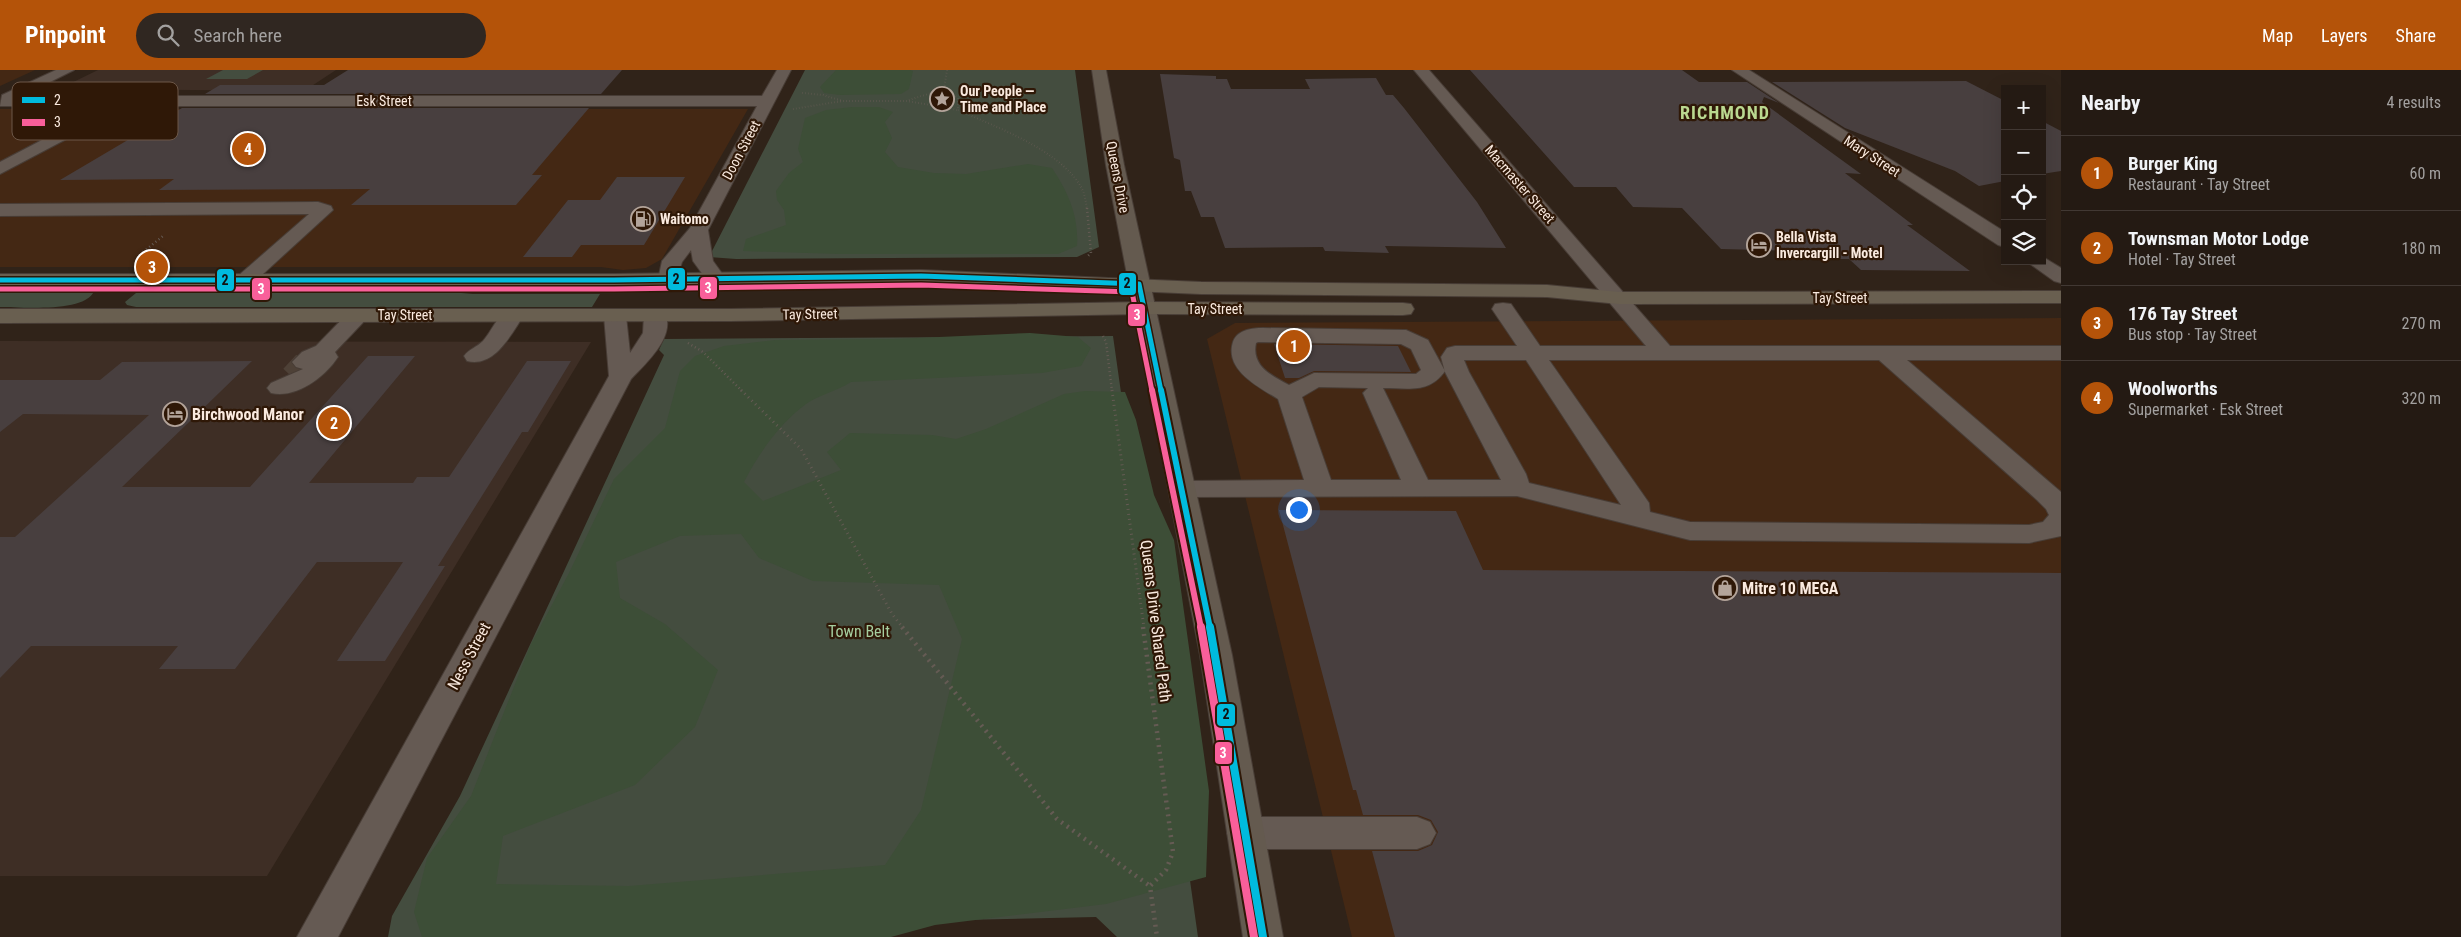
<!DOCTYPE html>
<html lang="en">
<head>
<meta charset="utf-8">
<style>
  :root { --surface:#241a13; --page:#302721; --text:#f1f3f6; --muted:#a3a1a0; --line:#413833; --accent:#b45309 }
  body { margin:0; font-family:"Roboto Condensed",sans-serif; background:var(--page); color:var(--text) }
  .controls { position:absolute; right:15px; top:15px; display:grid; overflow:hidden; border-radius:0px; box-shadow:0 5px 20px #0002 }
  .controls button { width:45px; height:45px; display:grid; place-items:center; padding:0; border:0; border-bottom:1px solid var(--line); background:var(--surface); color:var(--text); font:25px sans-serif }
  .you { position:absolute; left:1298px; top:439px; width:18px; height:18px; margin:-12px; border:4px solid #fff; border-radius:50%; background:#1a73e8; box-shadow:0 0 0 8px #1a73e833 }
  .badge { display:grid; place-items:center; width:32px; height:32px; border-radius:50%; background:var(--accent); color:#fff; font-size:16px; font-weight:700 }
  .pin { position:absolute; translate:-50% -50%; border:2px solid #fff; box-shadow:0 1px 5px #0006 }
  .list { margin:0; padding:0; list-style:none }
  h2 { display:flex; justify-content:space-between; align-items:center; height:65px; margin:0; padding:0 20px; font-size:21px }
  h2 small { font-size:16px; font-weight:400; color:var(--muted) }
  .list li { display:grid; grid-template-columns:32px 1fr auto; gap:15px; align-items:center; box-sizing:border-box; height:75px; padding:0 20px; border-top:1px solid var(--line) }
  .list b { display:block; font-size:19px; white-space:nowrap }
  .list p { margin:0; font-size:16px; white-space:nowrap; color:var(--muted) }
  .list em { font-size:16px; font-style:normal; color:var(--muted) }
  .icon { flex:none; width:28px; height:28px; fill:none; stroke:currentColor; stroke-width:2; stroke-linecap:round; stroke-linejoin:round }
  .map { position:relative; flex:none; width:2061px; height:867px; overflow:hidden }
  header { display:flex; align-items:center; gap:30px; box-sizing:border-box; height:70px; padding:0 25px; background:var(--accent); color:#fff }
  header strong { font-size:24px }
  nav { display:flex; gap:28px; margin-inline-start:auto; font-size:18px }
  .search { width:350px; height:45px; background:var(--page); display:flex; align-items:center; gap:12px; box-sizing:border-box; padding:0 18px; border-radius:28px; color:var(--muted); font-size:19px }
  main { display:flex }
  aside { flex:1; background:var(--surface) }
  .map>svg:first-child { display:block }
</style>
</head>
<body>
<header>
<strong>Pinpoint</strong>
<div class="search"><svg class="icon" aria-label="search" viewBox="0 0 24 24"><circle cx="10" cy="10" r="6"/><path d="M15 15l6 6"/></svg>Search here</div>
<nav><a>Map</a><a>Layers</a><a>Share</a></nav>
</header>
<main>
<div class="map">
<svg width="2061" height="867" viewBox="0 0 2061 867">
  <rect width="100%" height="100%" fill="#302319"/>
  <!-- built -->
  <path fill="#442814" d="M0,0H35L0,16Z
    M0,39H748L662,189L646,198L623,200L601,197H0Z
    M2061,248V867H1352L1207,269L1235,253Z"/>
  <!-- education -->
  <path fill="#3e2e25" d="M98,0H336L304,21L59,19Z
    M0,271L591,272L267,806H0Z"/>
  <!-- green -->
  <path fill="#444d3f" d="M223,0H263L247,9H206Z
    M805,0H1075L1099,177L1077,187L736,189L709,187Z
    M0,218H84L94,221C86,243 20,237 0,237Z
    M161,218H403L473,224H600L592,237H136L127,235L125,232L136,223Z
    M1113,266L1198,867H1117L1096,847L474,861L462,867H388L392,846L460,726L664,285L659,280L664,269Z"/>
  <!-- forest -->
  <path fill="#3d4e37" fill-rule="evenodd" d="M836,0H910L913,1L909,19L901,24L840,25L824,23L820,17Z
    M852,37H879L893,42L885,52L892,68L885,82L898,97L934,103L966,104L1028,94L1052,98C1068,122 1079,146 1077,176L1058,184H838L743,181L746,169L786,155L784,140L777,130L776,121L789,103L803,92L798,79L805,48L826,40Z
    M1030,263L1078,267L1091,278L1081,296L1042,303L851,312C837,321 819,325 806,334C779,354 759,383 744,412L763,431L841,400L827,382L850,363L932,365L956,369L986,359L1064,324L1085,321L1125,322L1136,350L1154,425L1174,470L1209,721L1206,807L1106,834L935,855L891,867H422L414,842L427,788L471,726L530,576L569,503L614,409L665,358L680,301L695,286L724,276L775,270L894,269ZM741,464L759,488L813,511L939,515L962,569L921,740L885,795L629,816L496,814L503,766L635,715L695,657L718,600L665,554L620,528L616,492L680,466Z"/>
  <!-- building -->
  <path fill="#483f3f" d="M348,0H622L601,24H205L220,15H324Z
    M1470,0H1682L1699,12H1747L1779,33L1764,27L1762,32L1861,104L1845,103L1913,155H1907L1970,201L1861,200L1849,189H1814L1805,181L1721,179L1682,138L1633,137L1616,117H1574Z
    M1160,4L1216,6V9H1227L1231,19H1310L1305,9L1376,8L1386,25H1393L1404,38L1477,132L1506,178L1385,176L1389,183L1325,181L1323,177L1225,178L1214,147H1201L1191,121H1185L1180,90L1174,88Z
    M1966,11L2005,31V111L1979,116L1955,101L1845,58L1772,12Z
    M182,38H589L532,105H542L516,135H351L370,119L159,120L174,109L60,110Z
    M2042,51L2061,61V101L2042,104Z
    M617,107H685L644,175H581L572,187H523L568,130H600Z
    M1274,274L1398,276L1411,302L1314,301L1299,308H1285Z
    M368,286H415L309,413H413L417,407H449L527,291H571L528,362H522L438,496H445L385,591H337L403,492H317L235,599H159L178,576H31L0,608V467H15L149,345L23,344L0,362V310H100L122,292L252,291L122,417H250Z
    M1279,440L1456,441L1483,500L2061,503V867H1395L1372,781H1418L1432,775L1438,762L1431,750L1418,745H1363L1356,720H1353Z"/>
  <g fill="none" stroke-linecap="round" stroke-linejoin="round">
    <!-- minor-tunnel -->
    <path stroke="#4e4137" stroke-width="21" stroke-dasharray="21 11" stroke-linecap="butt" d="M291,306L304,292"/>
    <defs>
      <path id="minor" d="M56,0H74L22,26H762L777,0H791L708,160L713,191L726,209L723,213L716,215L709,213L693,191L691,180L682,192L675,214L668,216L661,214L658,210L662,191L690,158L757,36H129L0,104V92L107,36H0L2,25Z
        M1414,0H1429L1670,276H2061V290H1907L2061,422V466L2029,473L1690,470L1517,426L1182,427L1172,425L1168,419L1172,413L1182,411L1304,410L1278,329C1259,317 1224,300 1233,272C1237,260 1252,258 1263,258L1406,260L1428,270L1445,301C1429,324 1408,318 1383,318L1428,410H1501L1445,302L1441,287L1447,278L1455,276H1517L1492,239L1495,234L1503,233L1511,234L1540,276H1646ZM1258,272L1401,274L1411,279L1421,300L1416,304L1314,303L1289,315C1272,306 1251,296 1256,273ZM1464,290H1526L1621,435L1529,413L1526,404L1469,302ZM1549,290H1879L2037,430L2046,439L2049,445L2043,452L2029,455L1690,452L1650,442L1649,433ZM1319,317L1368,318L1363,323L1401,410H1331L1302,327Z
        M1732,0H1749L2005,162V177L1998,175Z
        M318,132L331,136L333,140L252,214L245,216L238,214L235,210L238,206L309,144L0,146V134Z
        M2043,187L2061,198V213L2054,211L2026,191H2042Z
        M359,239L367,240L370,245L335,282L338,287C325,307 296,329 271,323L267,318L271,313L303,299L296,297L292,292L302,282L316,276L351,240Z
        M513,239L521,240L524,245C511,264 495,298 467,291L464,286C469,279 477,277 483,271C493,260 498,242 513,239Z
        M615,239L623,241L626,246L630,283L643,263L644,245L647,240L655,239L663,240C679,264 646,293 631,309L338,867H297L609,306L604,246L607,241Z
        M1246,747H1417L1430,752L1436,763L1430,774L1417,779H1246L1233,774L1227,763L1233,752Z"/>
      <path id="major" d="M1092,0H1106L1124,95L1232,585L1283,867H1243L1200,585L1106,95Z"/>
      <path id="highway" d="M921,200L1201,212L1547,215L1619,222L2061,221V233L1619,234L1547,227L1201,224L921,212L614,216H0V204H614Z
        M1144,232L1403,233L1411,234L1414,239L1411,244L1403,245L1144,244L730,251L0,253V239H730Z"/>
    </defs>
    <!-- minor casing -->
    <use href="#minor" stroke="#483d36" stroke-width="2"/>
    <!-- major casing -->
    <use href="#major" stroke="#483d36" stroke-width="2"/>
    <!-- highway casing -->
    <use href="#highway" stroke="#483d36" stroke-width="2"/>
    <!-- path-far3 -->
    <path stroke="#655b54" stroke-width="2" stroke-dasharray="0.5 2.5" stroke-linecap="butt" d="M947,0L944,19L958,28V40C996,57 1060,80 1081,117C1085,124 1086,132 1087,140
      M802,23L823,25L843,31
      M909,30L944,19
      M793,39L843,31H907L958,40"/>
    <!-- path-far2 -->
    <path stroke="#655b54" stroke-width="2.5" stroke-dasharray="1 3" stroke-linecap="butt" d="M1087,138L1091,183L1088,186
      M143,182L163,166
      M1103,266L1106,272L1112,321
      M688,273L703,282L742,321"/>
    <!-- path-far1 -->
    <path stroke="#655b54" stroke-width="3" stroke-dasharray="1 4" stroke-linecap="butt" d="M741,320L801,379L892,544L903,558
      M1112,320L1144,558"/>
    <!-- path -->
    <path stroke="#655b54" stroke-width="4.5" stroke-dasharray="2 5" stroke-linecap="butt" d="M902,557L1057,749L1150,816
      M1143,557L1173,782L1166,800L1150,816L1157,867"/>
    <!-- minor -->
    <use href="#minor" fill="#655a53" fill-rule="evenodd"/>
    <!-- major -->
    <use href="#major" fill="#645a4f" fill-rule="evenodd"/>
    <!-- highway -->
    <use href="#highway" fill="#695f50" fill-rule="evenodd"/>
    <defs>
      <path id="bus-1-far2" d="M0,210H614L921,206L1139,214L1161,321"/>
      <path id="bus-1-far1" d="M1161,320L1210,558"/>
      <path id="bus-1" d="M1210,557L1263,867"/>
      <path id="bus-2-far2" d="M0,219H614L921,215L1132,222L1152,321"/>
      <path id="bus-2-far1" d="M1152,320L1201,558"/>
      <path id="bus-2" d="M1201,557L1254,867"/>
    </defs>
    <!-- bus-1-far2 casing -->
    <use href="#bus-1-far2" stroke="#2f1807" stroke-width="8"/>
    <!-- bus-1-far1 casing -->
    <use href="#bus-1-far1" stroke="#2f1807" stroke-width="10"/>
    <!-- bus-1 casing -->
    <use href="#bus-1" stroke="#2f1807" stroke-width="12"/>
    <!-- bus-2-far2 casing -->
    <use href="#bus-2-far2" stroke="#2f1807" stroke-width="8"/>
    <!-- bus-2-far1 casing -->
    <use href="#bus-2-far1" stroke="#2f1807" stroke-width="10"/>
    <!-- bus-2 casing -->
    <use href="#bus-2" stroke="#2f1807" stroke-width="12"/>
    <!-- bus-1-far2 -->
    <use href="#bus-1-far2" stroke="#00bbde" stroke-width="5"/>
    <!-- bus-1-far1 -->
    <use href="#bus-1-far1" stroke="#00bbde" stroke-width="6"/>
    <!-- bus-1 -->
    <use href="#bus-1" stroke="#00bbde" stroke-width="8"/>
    <!-- bus-2-far2 -->
    <use href="#bus-2-far2" stroke="#f95f9a" stroke-width="5"/>
    <!-- bus-2-far1 -->
    <use href="#bus-2-far1" stroke="#f95f9a" stroke-width="6"/>
    <!-- bus-2 -->
    <use href="#bus-2" stroke="#f95f9a" stroke-width="8"/>
  </g>
  <!-- icons -->
  <defs>
    <symbol id="sight-ring" viewBox="-11 -11 22 22"><circle r="9.5" fill="#2f1807" stroke="#b3a49a" stroke-width="1.5"/><path d="M0-6L1.8-2.2L6-1.7L2.9 1.2L3.7 5.4L0 3.3L-3.7 5.4L-2.9 1.2L-6-1.7L-1.8-2.2Z" fill="#b3a49a"/></symbol>
    <symbol id="fuel-ring" viewBox="-11 -11 22 22"><circle r="9.5" fill="#2f1807" stroke="#b3a49a" stroke-width="1.5"/><path d="M-5.5-6h7V0h2V4h1.3V-2.5L3-4.5l.8-.8L6-3V5H2.5V1h-1V6h-7ZM-4.2-4.7v3.2H.2V-4.7Z" fill="#b3a49a"/></symbol>
    <symbol id="hotel-ring" viewBox="-11 -11 22 22"><circle r="9.5" fill="#2f1807" stroke="#b3a49a" stroke-width="1.5"/><path d="M-6-4.5h1.5V1H6V5H4.5V3h-9V5H-6ZM-4 0a1.8 1.8 0 1 1 3.6 0ZM.5 0V-2.5h3Q6-2.5 6 0Z" fill="#b3a49a"/></symbol>
    <symbol id="shop-ring" viewBox="-11 -11 22 22"><circle r="9.5" fill="#2f1807" stroke="#b3a49a" stroke-width="1.5"/><path d="M-5-2.5h2.3a2.7 3.5 0 0 1 5.4 0H5L5.5 6h-11ZM-1.5-2.5h3a1.5 2.3 0 0 0-3 0Z" fill="#b3a49a"/></symbol>
  </defs>
  <g fill-rule="evenodd">
    <use href="#sight-ring" x="928" y="15" width="28" height="28"/>
    <use href="#fuel-ring" x="629" y="135" width="28" height="28"/>
    <use href="#hotel-ring" x="1745" y="161" width="28" height="28"/>
    <use href="#hotel-ring" x="161" y="330" width="28" height="28"/>
    <use href="#shop-ring" x="1711" y="504" width="28" height="28"/>
  </g>
  <g text-anchor="middle" dominant-baseline="central" stroke-width="4.5" stroke-linejoin="round" paint-order="stroke">
    <!-- far-poi labels -->
    <g font-size="14" font-weight="bold" fill="#faeadf" stroke="#2f1807" text-anchor="start">
      <text x="960" y="21">Our People —<tspan x="960" dy="16">Time and Place</tspan></text>
      <text x="660" y="149">Waitomo</text>
      <text x="1776" y="167">Bella Vista<tspan x="1776" dy="16">Invercargill - Motel</tspan></text>
    </g>
    <!-- far-street labels -->
    <g font-size="14" fill="#faeadf" stroke="#2f1807">
      <text x="384" y="31">Esk Street</text>
      <text transform="translate(741 80) rotate(-62)">Doon Street</text>
      <text transform="translate(1872 86) rotate(33)">Mary Street</text>
      <text transform="translate(1118 107) rotate(79)">Queens Drive</text>
      <text transform="translate(1520 114) rotate(49)">Macmaster Street</text>
      <text x="1840" y="228">Tay Street</text>
      <text x="1215" y="239">Tay Street</text>
      <text transform="translate(810 244) rotate(-1)">Tay Street</text>
      <text x="405" y="245">Tay Street</text>
    </g>
    <!-- poi labels -->
    <g font-size="16" font-weight="bold" fill="#faeadf" stroke="#2f1807" text-anchor="start">
      <text x="192" y="344">Birchwood Manor</text>
      <text x="1742" y="518">Mitre 10 MEGA</text>
    </g>
    <!-- street labels -->
    <g font-size="16" fill="#faeadf" stroke="#2f1807">
      <text transform="translate(1156 551) rotate(83)">Queens Drive Shared Path</text>
      <text transform="translate(469 586) rotate(-62)">Ness Street</text>
    </g>
    <!-- park labels -->
    <g font-size="16" fill="#a5ce9f" stroke="#2f1807">
      <text x="859" y="561">Town Belt</text>
    </g>
    <!-- far-district labels -->
    <g font-size="18" font-weight="bold" letter-spacing="1" fill="#bad890" stroke="#2f1807">
      <text x="1725" y="42">RICHMOND</text>
    </g>
  </g>
  <!-- legend -->
  <rect x="12" y="12" width="166" height="58" rx="8" fill="#2f1807" stroke="#6c5748" stroke-width="1"/>
  <rect x="22" y="27" width="23" height="6" fill="#00bbde"/>
  <rect x="22" y="49" width="23" height="7" fill="#f95f9a"/>
  <g font-size="14" fill="#faeadf">
    <text x="54" y="35">2</text>
    <text x="54" y="57">3</text>
  </g>
  <g stroke="#2f1807" stroke-width="2">
    <rect x="667" y="197" width="19" height="24" rx="5" fill="#00bbde"/>
    <rect x="216" y="198" width="19" height="24" rx="5" fill="#00bbde"/>
    <rect x="1118" y="202" width="19" height="24" rx="5" fill="#00bbde"/>
    <rect x="699" y="206" width="19" height="24" rx="5" fill="#f95f9a"/>
    <rect x="251" y="207" width="20" height="24" rx="5" fill="#f95f9a"/>
    <rect x="1127" y="233" width="19" height="24" rx="5" fill="#f95f9a"/>
    <rect x="1216" y="633" width="20" height="24" rx="5" fill="#00bbde"/>
    <rect x="1214" y="671" width="19" height="24" rx="5" fill="#f95f9a"/>
  </g>
  <g font-size="14" text-anchor="middle" font-weight="bold" fill="#fff">
    <text x="708" y="223">3</text>
    <text x="261" y="224">3</text>
    <text x="1137" y="250">3</text>
    <text x="1223" y="688">3</text>
  </g>
  <g font-size="14" text-anchor="middle" font-weight="bold" fill="#111">
    <text x="676" y="214">2</text>
    <text x="225" y="215">2</text>
    <text x="1127" y="218">2</text>
    <text x="1226" y="649">2</text>
  </g>
</svg>
<div class="controls">
<button>+</button>
<button>−</button>
<button><svg class="icon" aria-label="locate" viewBox="0 0 24 24"><circle cx="12" cy="12" r="6"/><path d="M12 2v4M12 18v4M2 12h4M18 12h4"/></svg></button>
<button><svg class="icon" aria-label="layers" viewBox="0 0 24 24"><path d="M12 4l9 5-9 5-9-5zM3 14l9 5 9-5"/></svg></button>
</div>
<div class="you"></div>
<div class="pin badge" style="left:1294px;top:276px">1</div>
<div class="pin badge" style="left:334px;top:353px">2</div>
<div class="pin badge" style="left:152px;top:197px">3</div>
<div class="pin badge" style="left:248px;top:79px">4</div>
</div>
<aside>
<h2>Nearby<small>4 results</small></h2>
<ul class="list">
<li><span class="badge">1</span><div><b>Burger King</b><p>Restaurant · Tay Street</p></div><em>60 m</em></li>
<li><span class="badge">2</span><div><b>Townsman Motor Lodge</b><p>Hotel · Tay Street</p></div><em>180 m</em></li>
<li><span class="badge">3</span><div><b>176 Tay Street</b><p>Bus stop · Tay Street</p></div><em>270 m</em></li>
<li><span class="badge">4</span><div><b>Woolworths</b><p>Supermarket · Esk Street</p></div><em>320 m</em></li>
</ul>
</aside>
</main>
</body>
</html>
